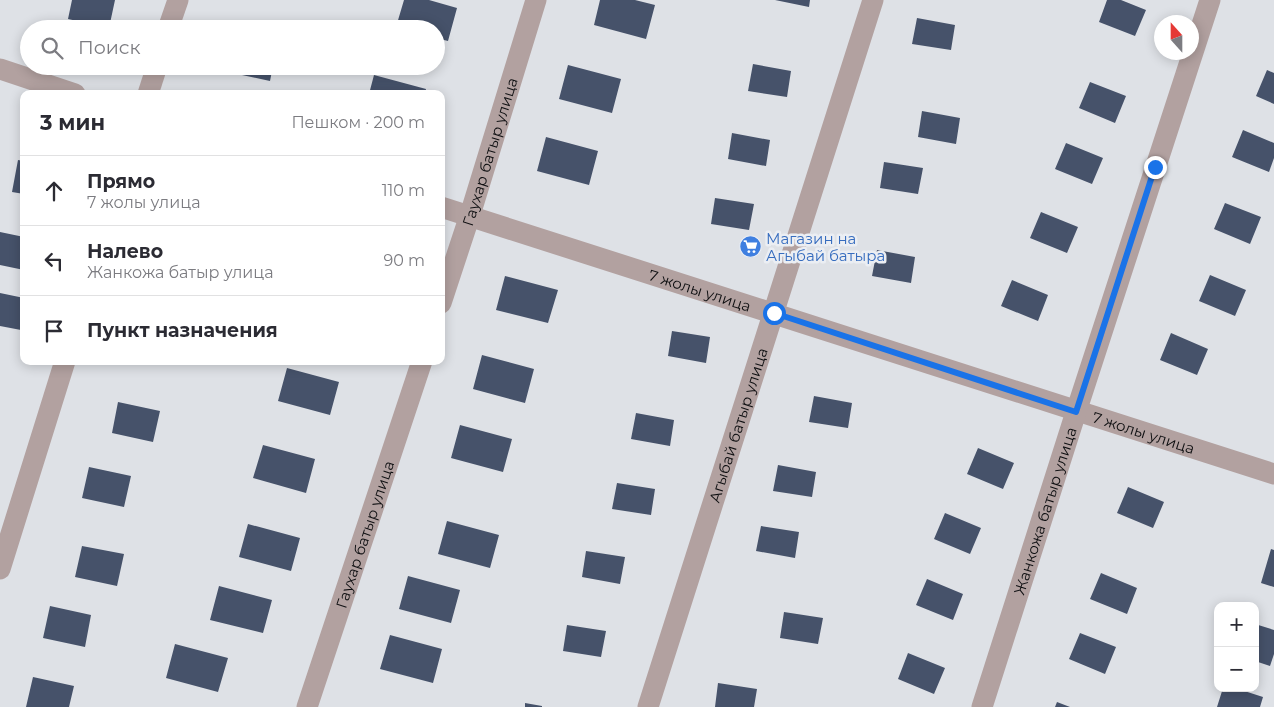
<!DOCTYPE html>
<html lang="ru">
<head>
<meta charset="utf-8">
<style>
  :root { --surface:#fff; --page:#f7f7f7; --text:#2b2b33; --muted:#7c7c81; --line:#e1e1e2 }
  body { margin:0; font-family:Montserrat,sans-serif; background:var(--page); color:var(--text) }
  .controls { position:absolute; right:15px; bottom:15px; display:grid; overflow:hidden; border-radius:10px; box-shadow:0 2px 12px #0003 }
  .controls button { width:45px; height:45px; display:grid; place-items:center; padding:0; border:0; border-bottom:1px solid var(--line); background:var(--surface); color:var(--text); font:25px sans-serif }
  .compass { position:absolute; left:1154px; top:15px; width:45px; height:45px; border-radius:50%; background:var(--surface); box-shadow:0 2px 12px #0003; rotate:339deg }
  .stop { position:absolute; width:15px; height:15px; margin:-11px; border:4px solid #1a73e8; border-radius:50%; background:#fff }
  .stop.end { background:#1a73e8; border-color:#fff; box-shadow:0 1px 5px #0008 }
  .list { margin:0; padding:0; list-style:none }
  h2 { display:flex; justify-content:space-between; align-items:center; height:65px; margin:0; padding:0 20px; font-size:21px }
  h2 small { font-size:16px; font-weight:400; color:var(--muted) }
  .list li { display:grid; grid-template-columns:32px 1fr auto; gap:15px; align-items:center; box-sizing:border-box; height:70px; padding:0 20px; border-top:1px solid var(--line) }
  .list b { display:block; font-size:19px; white-space:nowrap }
  .list p { margin:0; font-size:16px; white-space:nowrap; color:var(--muted) }
  .list em { font-size:16px; font-style:normal; color:var(--muted) }
  .icon { flex:none; width:28px; height:28px; fill:none; stroke:currentColor; stroke-width:2; stroke-linecap:round; stroke-linejoin:round }
  .map { position:relative; flex:none; width:1274px; height:707px; overflow:hidden }
  .search { position:absolute; background:var(--surface); box-shadow:0 2px 12px #0003; left:20px; top:20px; width:425px; height:55px; display:flex; align-items:center; gap:12px; box-sizing:border-box; padding:0 18px; border-radius:28px; color:var(--muted); font-size:19px }
  .panel { position:absolute; background:var(--surface); box-shadow:0 2px 12px #0003; left:20px; top:90px; width:425px; height:275px; border-radius:10px }
  .map>svg:first-child { display:block }
</style>
</head>
<body>
<div class="map">
<svg width="1274" height="707" viewBox="0 0 1274 707">
  <rect width="100%" height="100%" fill="#dee1e6"/>
  <!-- building -->
  <path fill="#46526a" d="M72,0H115L109,28L68,19Z
    M404,0H429L457,8L448,41L436,38V29H402L396,27Z
    M600,0H635L655,5L646,39L594,25Z
    M775,0H810L809,7Z
    M1107,0H1121L1146,10L1135,36L1099,22Z
    M917,18L955,25L951,50L912,44Z
    M753,64L791,71L787,97L748,91Z
    M568,65L621,79L612,113L559,99Z
    M229,66H273L270,81L228,72Z
    M1267,70L1274,73V104L1256,96Z
    M374,75L426,89L425,94H369Z
    M1090,82L1126,96L1115,123L1079,108Z
    M922,111L960,118L956,144L918,137Z
    M1243,130L1274,143V158L1269,172L1232,157Z
    M732,133L770,140L766,166L728,159Z
    M546,137L598,151L589,185L537,171Z
    M1066,143L1103,158L1092,184L1055,169Z
    M18,160L24,161V194L12,192Z
    M884,162L923,168L918,194L880,188Z
    M715,198L754,204L749,230L711,224Z
    M1225,203L1261,217L1250,244L1214,229Z
    M1041,212L1078,227L1067,253L1030,238Z
    M0,232L24,237V270L0,265Z
    M877,250L915,257L911,283L872,276Z
    M1210,275L1246,290L1235,316L1199,301Z
    M505,276L558,290L548,323L496,310Z
    M1012,280L1048,295L1038,321L1001,306Z
    M0,293L24,298V318L21,330L0,326Z
    M672,331L710,337L706,363L668,356Z
    M1171,333L1208,349L1197,375L1160,360Z
    M482,355L534,369L525,403L473,389Z
    M287,368L339,382L330,415L278,401Z
    M814,396L852,403L848,428L809,422Z
    M118,402L160,411L153,442L112,433Z
    M636,413L674,420L670,446L631,439Z
    M460,425L512,439L503,472L451,458Z
    M263,445L315,459L306,493L253,478Z
    M978,448L1014,463L1003,489L967,474Z
    M778,465L816,472L812,497L773,491Z
    M89,467L131,476L124,507L82,498Z
    M617,483L655,489L651,515L612,509Z
    M1128,487L1164,502L1153,528L1117,513Z
    M945,513L981,528L970,554L934,539Z
    M447,521L499,535L490,568L438,554Z
    M248,524L300,538L291,571L239,557Z
    M761,526L799,532L795,558L756,551Z
    M82,546L124,554L117,586L75,577Z
    M1271,549L1274,550V587L1261,583Z
    M586,551L625,557L620,584L582,577Z
    M1101,573L1137,588L1127,614L1090,599Z
    M408,576L460,590L451,623L399,609Z
    M927,579L963,594L953,620L916,605Z
    M219,586L272,600L263,633L210,620Z
    M50,606L91,615L85,647L43,638Z
    M784,612L823,618L818,644L780,638Z
    M1255,624L1274,630V654L1270,666L1255,661Z
    M567,625L606,631L601,657L563,651Z
    M1080,633L1116,647L1105,674L1069,659Z
    M390,635L442,649L433,683L380,669Z
    M175,644L228,658L218,692L166,678Z
    M908,653L945,668L934,694L898,679Z
    M33,677L74,686L69,707H26Z
    M718,683L757,689L754,707H715Z
    M1223,688H1235L1263,697L1260,707H1217Z
    M1057,702L1070,707H1055Z
    M525,703L542,706V707H525Z"/>
  <g fill="none" stroke-linecap="round" stroke-linejoin="round">
    <!-- minor -->
    <g stroke="#b2a1a0" stroke-width="21">
      <path d="M168,29L178,0"/>
      <path d="M0,69L75,94"/>
      <path d="M148,94L157,66"/>
      <path id="s1" d="M441,207L1274,474"/>
      <path id="s2" d="M441,303L470,215L536,0"/>
      <path d="M0,569L65,361"/>
      <path id="s3" d="M307,707L422,361"/>
      <path id="s4" d="M648,707L873,0"/>
      <path id="s5" d="M982,707L1076,412L1210,0"/>
    </g>
  </g>
  <g fill="none" stroke-linecap="round" stroke-linejoin="round">
    <!-- route -->
    <path stroke="#1a73e8" stroke-width="6" d="M774,313L1076,412L1155,167"/>
  </g>
  <!-- icons -->
  <defs>
    <symbol id="supermarket-disc" viewBox="-11 -11 22 22"><circle r="9.5" fill="#3f7fe0" stroke="#ebeef3"/><path d="M-6-5.5h2.5l.6 2H6L4.5 2H-2.5L-4.4-4H-6ZM-1.5 3.2a1.3 1.3 0 1 0 .1 0ZM3 3.2a1.3 1.3 0 1 0 .1 0Z" fill="#fff"/></symbol>
  </defs>
  <g fill-rule="evenodd">
    <use href="#supermarket-disc" x="738" y="234" width="25" height="25"/>
  </g>
  <g text-anchor="middle" dominant-baseline="central" stroke-width="5" stroke-linejoin="round" paint-order="stroke">
    <!-- street labels -->
    <g font-size="15" fill="#0d0e10" stroke="#ebeef3">
      <text stroke="none"><textPath href="#s2" startOffset="159">Гаухар батыр улица</textPath></text>
      <text stroke="none"><textPath href="#s1" startOffset="272">7 жолы улица</textPath></text>
      <text stroke="none"><textPath href="#s4" startOffset="296">Агыбай батыр улица</textPath></text>
      <text stroke="none"><textPath href="#s1" startOffset="738">7 жолы улица</textPath></text>
      <text stroke="none"><textPath href="#s5" startOffset="206">Жанкожа батыр улица</textPath></text>
      <text stroke="none"><textPath href="#s3" startOffset="182">Гаухар батыр улица</textPath></text>
    </g>
    <!-- shop labels -->
    <g font-size="15" fill="#366cbe" stroke="#ebeef3" text-anchor="start">
      <text x="766" y="238">Магазин на<tspan x="766" dy="17">Агыбай батыра</tspan></text>
    </g>
  </g>
</svg>
<div class="controls">
<button>+</button>
<button>−</button>
</div>
<svg class="compass" viewBox="-18 -18 36 36"><path d="M0-13l5 13h-10z" fill="#e53935"/><path d="M0 13l5-13h-10z" fill="#7c7c81"/></svg>
<div class="stop" style="left:774px;top:313px"></div>
<div class="stop end" style="left:1155px;top:167px"></div>
<div class="search"><svg class="icon" aria-label="search" viewBox="0 0 24 24"><circle cx="10" cy="10" r="6"/><path d="M15 15l6 6"/></svg>Поиск</div>
<section class="panel">
<h2>3 мин<small>Пешком · 200 m</small></h2>
<ul class="list">
<li><svg class="icon" aria-label="ahead" viewBox="0 0 24 24"><path d="M12 20V5M6 11l6-6 6 6"/></svg><div><b>Прямо</b><p>7 жолы улица</p></div><em>110 m</em></li>
<li><svg class="icon" aria-label="left" viewBox="0 0 24 24"><path d="M17 20v-9H6M10 6l-5 5 5 5"/></svg><div><b>Налево</b><p>Жанкожа батыр улица</p></div><em>90 m</em></li>
<li><svg class="icon" aria-label="arrive" viewBox="0 0 24 24"><path d="M6 21V4h12l-3 4 3 4H6"/></svg><div><b>Пункт назначения</b></div></li>
</ul>
</section>
</div>
</body>
</html>
